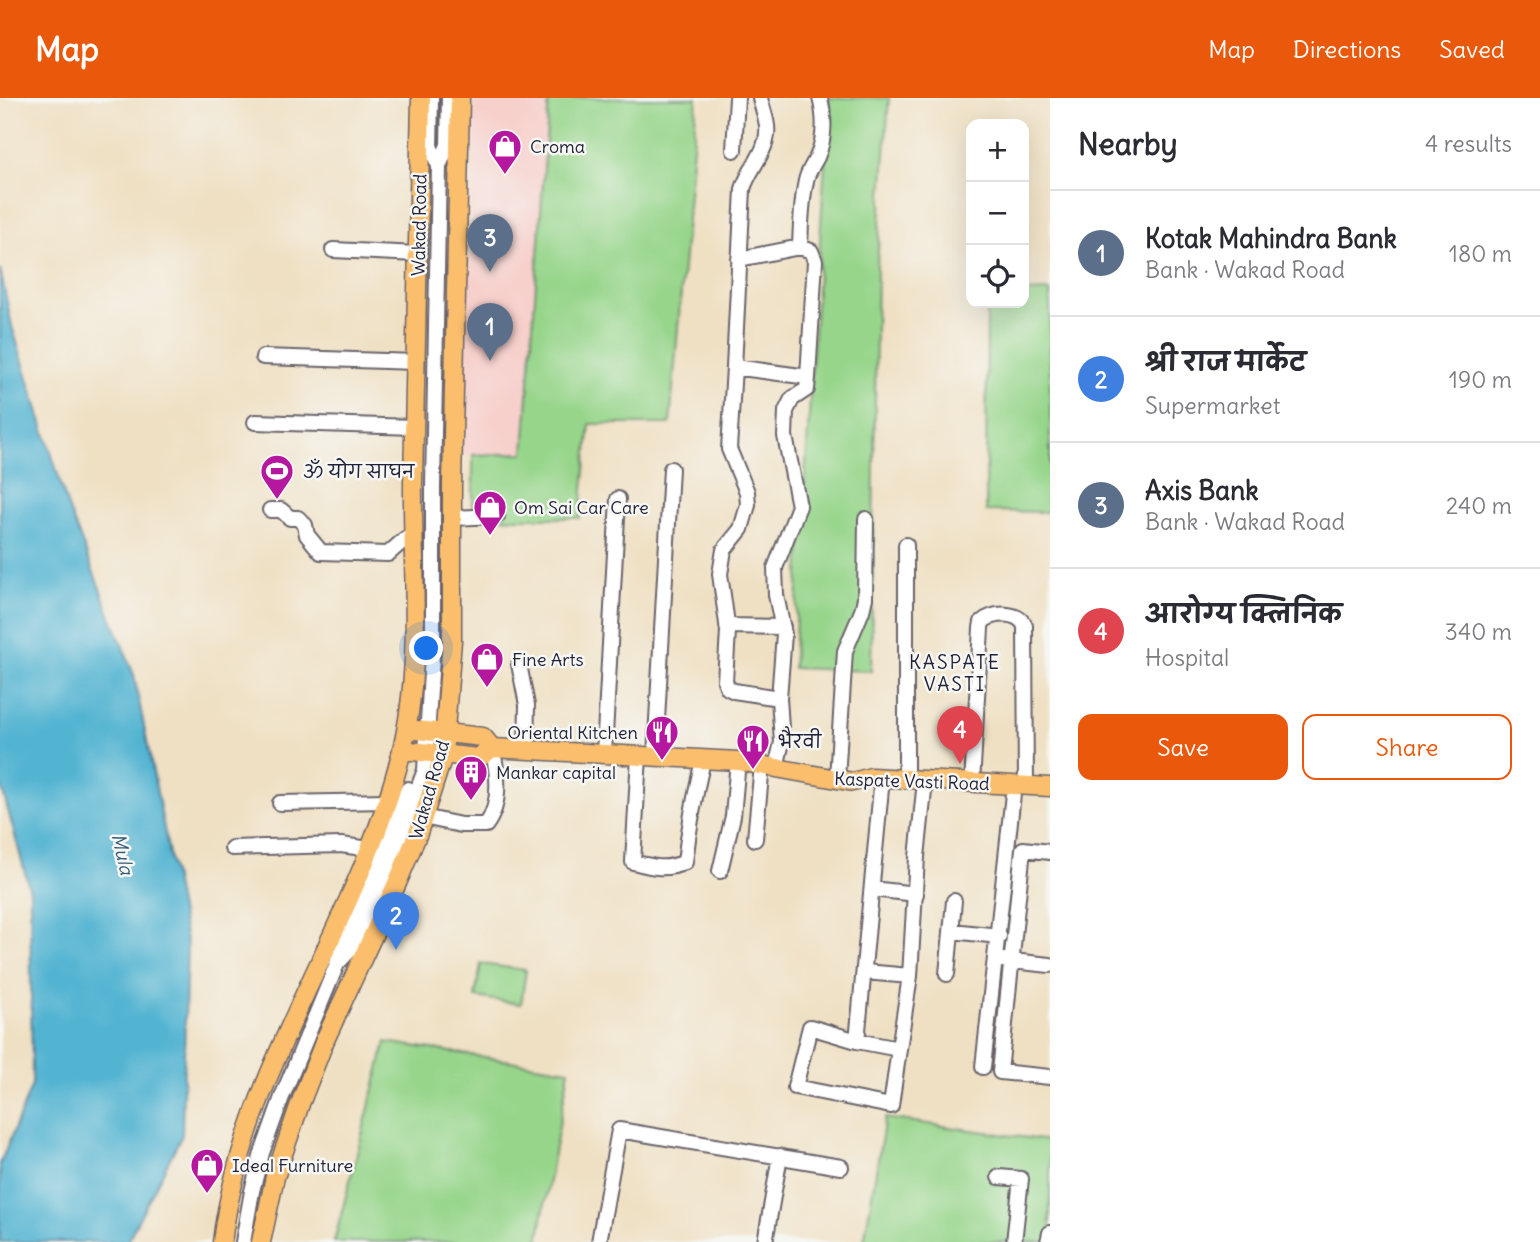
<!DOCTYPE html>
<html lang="en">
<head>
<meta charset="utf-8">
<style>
  :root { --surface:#fff; --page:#f7f7f7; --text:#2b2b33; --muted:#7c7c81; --line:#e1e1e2; --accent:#ea580c }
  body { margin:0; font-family:Delius,"Playpen Sans Deva",sans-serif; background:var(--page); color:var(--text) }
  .controls { position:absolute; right:21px; top:21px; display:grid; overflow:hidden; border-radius:14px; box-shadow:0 7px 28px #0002 }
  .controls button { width:63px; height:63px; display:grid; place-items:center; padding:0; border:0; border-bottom:2px solid var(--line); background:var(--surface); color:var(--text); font:35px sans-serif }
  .you { position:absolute; left:427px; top:551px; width:24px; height:24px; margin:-18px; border:5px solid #fff; border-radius:50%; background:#1a73e8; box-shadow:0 0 0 10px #1a73e833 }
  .badge { display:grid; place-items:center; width:46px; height:46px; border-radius:50%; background:var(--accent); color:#fff; font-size:23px; font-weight:700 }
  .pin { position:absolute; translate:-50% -58px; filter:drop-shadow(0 2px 4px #0008) }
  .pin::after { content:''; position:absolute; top:37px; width:24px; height:21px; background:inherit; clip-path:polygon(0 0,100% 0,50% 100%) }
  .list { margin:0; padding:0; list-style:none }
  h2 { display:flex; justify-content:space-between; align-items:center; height:91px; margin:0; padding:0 28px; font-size:30px }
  h2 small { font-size:23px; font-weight:400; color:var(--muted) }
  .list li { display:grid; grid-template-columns:46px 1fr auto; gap:21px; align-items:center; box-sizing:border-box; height:126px; padding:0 28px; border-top:2px solid var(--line) }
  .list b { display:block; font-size:26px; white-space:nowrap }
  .list p { margin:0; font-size:23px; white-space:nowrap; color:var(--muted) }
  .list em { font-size:23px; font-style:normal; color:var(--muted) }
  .actions { display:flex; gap:14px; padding:21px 28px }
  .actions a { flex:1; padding:16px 0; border:2px solid var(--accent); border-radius:14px; text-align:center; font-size:24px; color:var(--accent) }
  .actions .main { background:var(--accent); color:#fff }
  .icon { flex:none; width:38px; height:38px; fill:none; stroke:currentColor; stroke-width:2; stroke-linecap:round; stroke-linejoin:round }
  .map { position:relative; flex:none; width:1050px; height:1144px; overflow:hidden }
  header { display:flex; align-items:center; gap:42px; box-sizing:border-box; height:98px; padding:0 35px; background:var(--accent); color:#fff }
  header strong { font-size:33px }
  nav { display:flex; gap:38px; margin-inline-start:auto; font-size:24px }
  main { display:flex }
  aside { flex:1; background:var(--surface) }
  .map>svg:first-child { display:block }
</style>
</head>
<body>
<header>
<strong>Map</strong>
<nav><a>Map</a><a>Directions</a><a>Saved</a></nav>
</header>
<main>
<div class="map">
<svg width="1050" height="1144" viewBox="0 0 1050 1144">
  <rect width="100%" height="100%" fill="#f6f6f2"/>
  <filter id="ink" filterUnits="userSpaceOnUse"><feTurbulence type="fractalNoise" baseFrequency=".0143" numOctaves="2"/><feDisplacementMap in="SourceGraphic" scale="14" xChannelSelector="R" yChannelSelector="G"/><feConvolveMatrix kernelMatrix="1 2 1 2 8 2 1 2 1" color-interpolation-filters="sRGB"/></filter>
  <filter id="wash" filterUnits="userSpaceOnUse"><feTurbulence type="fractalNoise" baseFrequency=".00686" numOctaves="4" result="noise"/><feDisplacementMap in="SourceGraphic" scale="28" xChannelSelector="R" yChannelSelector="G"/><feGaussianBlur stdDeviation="1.57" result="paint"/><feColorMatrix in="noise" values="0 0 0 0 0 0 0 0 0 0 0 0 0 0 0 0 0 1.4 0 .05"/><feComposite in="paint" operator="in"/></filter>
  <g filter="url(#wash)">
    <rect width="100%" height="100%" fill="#efe0c3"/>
    <!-- built -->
    <path fill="#f7d0cc" d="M474,0H549L524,356L463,357Z"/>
    <!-- green -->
    <path fill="#97d58b" stroke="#5c7c63" stroke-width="2" d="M549,0H697L670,326H590L580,420H473V357L524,355Z
      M829,0H889L877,167L871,573L793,570Z
      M1050,193V414L986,413L987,205H1024V194Z
      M481,866L526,872L521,906L475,899Z
      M386,944L569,972L538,1144H334Z
      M885,1020L1050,1043V1144H864Z"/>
    <!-- water -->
    <path fill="#52b4d1" stroke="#3a6b86" stroke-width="2" d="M0,171L12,228L68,409L134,577L187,847L182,1037L127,1144H0V1066L32,987L30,793L0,683Z"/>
  </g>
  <g filter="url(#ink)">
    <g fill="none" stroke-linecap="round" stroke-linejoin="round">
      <defs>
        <path id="minor" d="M431,0L430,48L439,68
          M760,0C762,9 766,19 767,28C770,51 749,70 743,91L734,269L808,279L815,163L811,153L800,149C801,127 801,105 806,83C807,75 813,67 817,59C825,41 825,19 820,0
          M734,52L737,0
          M333,152L418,156
          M739,161L800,149
          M263,259L416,264
          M734,269L729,351L747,394L748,407L741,431L724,452L720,476L728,533L725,583L728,590L734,593L779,600L784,536L776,497L775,470L799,408L785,338L786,313L792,301L807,291L808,279
          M255,324L415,329
          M270,412H281L290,420H298L305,427L307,437L321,454L388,456L405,441L414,442
          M452,420L497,418
          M727,528L783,529
          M519,566L527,607L526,651
          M604,655L618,401
          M639,657L633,764C652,769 666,773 685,764C689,729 695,696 703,662
          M655,658L671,371
          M776,670L782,644L779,600
          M837,681L845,553L862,513L865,500L866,421
          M906,681V447
          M972,686L981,530L982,524C994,514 1018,513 1025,528L1026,688
          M280,705L388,703
          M423,719L461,727H486C502,706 498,674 492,650
          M755,741L762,667
          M232,750L341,747L370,751
          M1050,754L1023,751L1000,974L1050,979
          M720,773L733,718L738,663
          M872,791L916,796
          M952,833L999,838
          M1002,862L1050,867
          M337,866L351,851L387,772L425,672L433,542V388L439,68L448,47L449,0
          M865,874L910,878
          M947,876L954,803
          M857,943L882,680
          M899,951L891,1008L795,989L810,929L857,943L899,951L910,878L917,759L925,683
          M983,969L1014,687
          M999,1079L1021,1081L1014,1144
          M243,1144L252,1093L262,1055L282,999L337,866L346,832L408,691
          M599,1144L619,1032L841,1069
          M765,1144L780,1058
          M1048,1144L1050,1135"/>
        <path id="major" d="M407,631L483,639L492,650
          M402,652L479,660L492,650L738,663L853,684L871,679L1050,689
          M222,1144C244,969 359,825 401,656C423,568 412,475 413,385C415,257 419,128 421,0
          M261,1144L275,1079L300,1006L325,942L398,783L418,735L443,658L452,543V388L460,0"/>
      </defs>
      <!-- minor casing -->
      <use href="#minor" stroke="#6a646b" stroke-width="18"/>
      <!-- major casing -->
      <use href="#major" stroke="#6a646b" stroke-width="21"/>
      <!-- minor -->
      <use href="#minor" stroke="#fff" stroke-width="14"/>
      <!-- major -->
      <use href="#major" stroke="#fabe6d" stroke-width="18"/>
    </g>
  </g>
  <!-- icons -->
  <defs>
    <symbol id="shop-pin" viewBox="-11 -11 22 30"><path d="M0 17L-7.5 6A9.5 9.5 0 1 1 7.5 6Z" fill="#b5179e" stroke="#f6f6f2"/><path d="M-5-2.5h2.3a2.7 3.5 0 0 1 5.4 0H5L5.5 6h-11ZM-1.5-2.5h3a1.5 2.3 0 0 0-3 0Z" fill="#fff"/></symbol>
    <symbol id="stadium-pin" viewBox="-11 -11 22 30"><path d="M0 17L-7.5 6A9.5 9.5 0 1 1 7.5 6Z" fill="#b5179e" stroke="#f6f6f2"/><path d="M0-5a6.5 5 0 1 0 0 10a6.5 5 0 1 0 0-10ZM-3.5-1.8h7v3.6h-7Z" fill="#fff"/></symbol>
    <symbol id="restaurant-pin" viewBox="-11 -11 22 30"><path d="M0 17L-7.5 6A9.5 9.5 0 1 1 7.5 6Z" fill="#b5179e" stroke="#f6f6f2"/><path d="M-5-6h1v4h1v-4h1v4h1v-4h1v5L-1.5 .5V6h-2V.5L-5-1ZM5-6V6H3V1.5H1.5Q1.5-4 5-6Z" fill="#fff"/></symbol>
    <symbol id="building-pin" viewBox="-11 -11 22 30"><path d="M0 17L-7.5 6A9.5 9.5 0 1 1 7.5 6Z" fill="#b5179e" stroke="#f6f6f2"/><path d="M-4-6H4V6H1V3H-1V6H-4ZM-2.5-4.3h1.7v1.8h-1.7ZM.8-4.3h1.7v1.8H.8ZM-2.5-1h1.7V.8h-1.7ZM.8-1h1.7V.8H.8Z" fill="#fff"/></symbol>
  </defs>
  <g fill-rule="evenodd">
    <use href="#shop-pin" x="486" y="29" width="38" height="52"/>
    <use href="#stadium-pin" x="258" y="354" width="38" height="52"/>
    <use href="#shop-pin" x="471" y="390" width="38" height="52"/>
    <use href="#shop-pin" x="468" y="542" width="38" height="52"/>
    <use href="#restaurant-pin" x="643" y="615" width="38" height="52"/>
    <use href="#restaurant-pin" x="734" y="624" width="38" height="52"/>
    <use href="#building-pin" x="452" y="655" width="38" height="52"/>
    <use href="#shop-pin" x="188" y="1048" width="38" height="52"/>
  </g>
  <g text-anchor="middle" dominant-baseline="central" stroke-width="5" stroke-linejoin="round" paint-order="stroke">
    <!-- poi labels -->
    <g font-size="18" fill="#22223b" stroke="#f6f6f2" text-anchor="start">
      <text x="530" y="48">Croma</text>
      <text x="302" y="373">ॐ योग साघन</text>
      <text x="514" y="409">Om Sai Car Care</text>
      <text x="512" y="561">Fine Arts</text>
      <text x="638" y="634" text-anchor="end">Oriental Kitchen</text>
      <text x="778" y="643">भैरवी</text>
      <text x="496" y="674">Mankar capital</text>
      <text x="232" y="1067">Ideal Furniture</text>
    </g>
    <!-- street labels -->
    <g font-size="18" fill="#22223b" stroke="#f6f6f2">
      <text transform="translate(419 127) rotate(-89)">Wakad Road</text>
      <text transform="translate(912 683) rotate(2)">Kaspate Vasti Road</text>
      <text transform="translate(429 692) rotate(-74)">Wakad Road</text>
    </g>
    <!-- neighbourhood labels -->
    <g font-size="19" letter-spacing="2" fill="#22223b" stroke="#f6f6f2">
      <text x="955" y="564">KASPATE<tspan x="955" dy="22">VASTI</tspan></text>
    </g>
    <!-- water labels -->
    <g font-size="19" font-style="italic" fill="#355c77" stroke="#f6f6f2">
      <text transform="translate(123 756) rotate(77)">Mula</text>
    </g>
  </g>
</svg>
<div class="controls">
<button>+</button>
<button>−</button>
<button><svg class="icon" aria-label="locate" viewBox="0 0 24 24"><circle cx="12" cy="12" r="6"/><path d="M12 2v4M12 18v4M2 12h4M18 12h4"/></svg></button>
</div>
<div class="you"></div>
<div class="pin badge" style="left:490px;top:263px;background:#5c6f8a">1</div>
<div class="pin badge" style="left:396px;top:852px;background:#3f7fe0">2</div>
<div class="pin badge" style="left:490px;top:174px;background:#5c6f8a">3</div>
<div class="pin badge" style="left:960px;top:666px;background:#e0444e">4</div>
</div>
<aside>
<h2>Nearby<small>4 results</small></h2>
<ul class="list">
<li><span class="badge" style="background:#5c6f8a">1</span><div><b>Kotak Mahindra Bank</b><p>Bank · Wakad Road</p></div><em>180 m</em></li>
<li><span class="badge" style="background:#3f7fe0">2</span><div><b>श्री राज मार्केट</b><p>Supermarket</p></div><em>190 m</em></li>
<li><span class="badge" style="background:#5c6f8a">3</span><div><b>Axis Bank</b><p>Bank · Wakad Road</p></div><em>240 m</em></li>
<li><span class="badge" style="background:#e0444e">4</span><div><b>आरोग्य क्लिनिक</b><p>Hospital</p></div><em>340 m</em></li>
</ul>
<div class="actions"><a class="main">Save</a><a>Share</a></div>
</aside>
</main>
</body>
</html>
